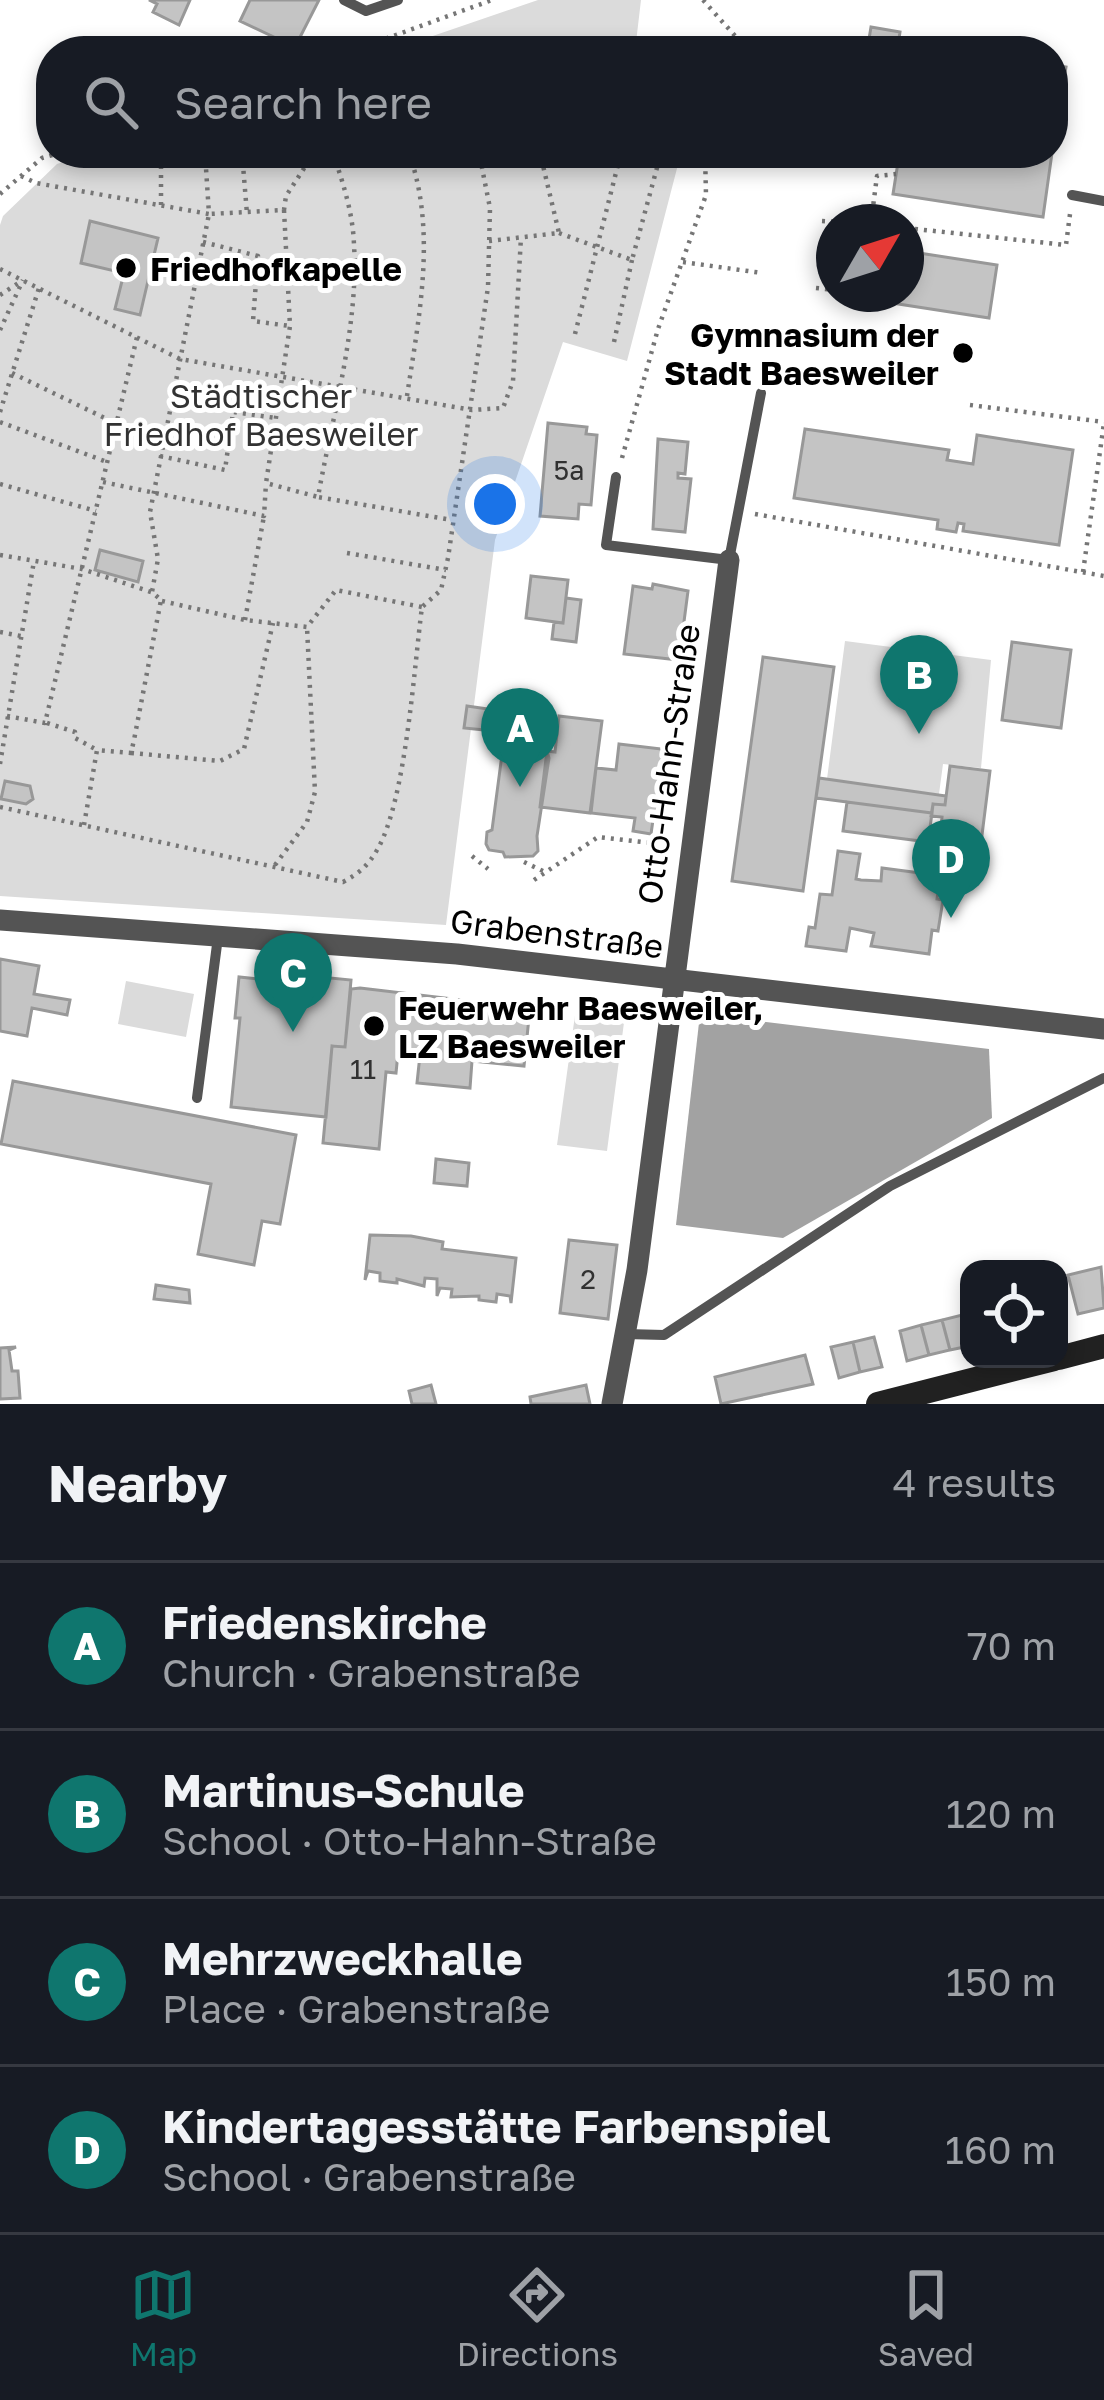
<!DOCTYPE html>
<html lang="en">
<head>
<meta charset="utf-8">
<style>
  :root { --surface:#171b24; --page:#20242c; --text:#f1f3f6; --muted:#9ea1a6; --line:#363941; --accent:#0f766e }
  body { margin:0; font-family:"Golos Text",sans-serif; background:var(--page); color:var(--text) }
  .controls { position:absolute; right:36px; bottom:36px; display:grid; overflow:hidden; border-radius:24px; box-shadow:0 6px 18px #0003 }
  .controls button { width:108px; height:108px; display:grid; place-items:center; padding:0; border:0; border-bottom:3px solid var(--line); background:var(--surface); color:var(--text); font:60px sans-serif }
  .compass { position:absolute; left:816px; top:204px; width:108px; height:108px; border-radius:50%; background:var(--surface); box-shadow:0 6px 18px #0003; rotate:51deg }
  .you { position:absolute; left:495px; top:504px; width:42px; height:42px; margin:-30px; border:9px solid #fff; border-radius:50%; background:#1a73e8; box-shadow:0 0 0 18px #1a73e833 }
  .badge { display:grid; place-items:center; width:78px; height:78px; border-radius:50%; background:var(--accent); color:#fff; font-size:39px; font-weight:700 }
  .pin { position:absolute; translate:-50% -99px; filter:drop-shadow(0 3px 6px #0008) }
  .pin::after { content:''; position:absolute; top:63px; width:42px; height:36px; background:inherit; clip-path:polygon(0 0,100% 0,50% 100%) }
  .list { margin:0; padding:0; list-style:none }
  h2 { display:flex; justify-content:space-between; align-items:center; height:156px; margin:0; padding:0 48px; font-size:51px }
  h2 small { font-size:39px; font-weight:400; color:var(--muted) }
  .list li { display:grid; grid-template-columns:78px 1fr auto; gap:36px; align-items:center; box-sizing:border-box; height:168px; padding:0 48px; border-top:3px solid var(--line) }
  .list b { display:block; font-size:45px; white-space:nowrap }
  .list p { margin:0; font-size:39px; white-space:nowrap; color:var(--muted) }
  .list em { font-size:39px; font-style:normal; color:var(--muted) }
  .icon { flex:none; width:66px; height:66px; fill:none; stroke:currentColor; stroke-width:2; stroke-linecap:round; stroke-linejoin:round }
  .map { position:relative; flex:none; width:1104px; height:1404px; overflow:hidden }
  .search { position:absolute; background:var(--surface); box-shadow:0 6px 18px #0003; left:36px; right:36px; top:36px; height:132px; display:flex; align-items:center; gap:30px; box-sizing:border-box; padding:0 42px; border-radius:48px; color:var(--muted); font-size:45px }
  .sheet { height:828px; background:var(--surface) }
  nav { display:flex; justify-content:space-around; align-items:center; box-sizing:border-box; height:168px; border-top:3px solid var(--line); background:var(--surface); font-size:33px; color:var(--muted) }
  nav a { display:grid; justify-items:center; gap:6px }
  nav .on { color:var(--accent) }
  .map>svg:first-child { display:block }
</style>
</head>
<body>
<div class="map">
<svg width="1104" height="1404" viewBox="0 0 1104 1404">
  <rect width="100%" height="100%" fill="#fff"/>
  <!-- green -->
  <path fill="#dbdbdb" d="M538,0H641L635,51H389Z
    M89,153H681L627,361L563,342L495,540L446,925L0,896V225L3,216L57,164Z
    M845,641L991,660L981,768L943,764L939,794L827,779Z
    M126,981L194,994L186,1037L118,1024Z
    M576,1008L625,1015L607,1151L557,1145Z"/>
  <!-- water -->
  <path fill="#a2a2a2" d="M700,1014L989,1049L992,1118L783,1238L676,1225Z"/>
  <!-- building -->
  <path fill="#c4c4c4" stroke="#989898" stroke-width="3" d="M149,0H190L179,25L153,12L157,4Z
    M250,0H319L295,47L240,21Z
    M871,27L900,32L898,45L959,51H867Z
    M1053,65L1066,67L1053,150Z
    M880,153H1052L1043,217L893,194L899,156Z
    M90,221L158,238L140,315L115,309L124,273L81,263Z
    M906,251L997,265L989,318L840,295L906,294Z
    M548,423L587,427L586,434L597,435L591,505L579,504L578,519L540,516Z
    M805,429L949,450L947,460L973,464L977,435L1073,450L1059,545L963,531L964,524L958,523L956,532L937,529L938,520L794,498Z
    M658,439L688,442L685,474L678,473V478L691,479L685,532L653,529Z
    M100,550L143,561L138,582L95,570Z
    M531,576L568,580L563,623L526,618Z
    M653,584L688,591L679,660L624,654L633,586L652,589Z
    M566,598L581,600L576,642L552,639L554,622L563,623Z
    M1012,642L1071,650L1061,728L1002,720Z
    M763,657L834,667L803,891L732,881Z
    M467,706L488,709L485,730L464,728Z
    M559,716L602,721L590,813L540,807L547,751L555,752Z
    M619,744L670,750L661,821L653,820L651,834L633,831L635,818L591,813L596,768L616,770Z
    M503,747L547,751L549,758L537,836L538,851L533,856L505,857L503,852L489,850L486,844L487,832L492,830Z
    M950,766L990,771L981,843L940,837L942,817L931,816L933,804L945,805Z
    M819,778L946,796L945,805L933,804L932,813L816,798Z
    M5,781L30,786L33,799L26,804L1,799Z
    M847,802L932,813L928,842L843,831Z
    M838,851L860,854L856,879L861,880L881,881L882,868L928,874L930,861L955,865L953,879L940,877L937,899L943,900L938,931L932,930L929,954L871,946L874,933L850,928L846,951L806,946L809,927L815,928L820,894L832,895Z
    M0,959L39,966L34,994L70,1000L67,1015L32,1008L27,1036L0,1031Z
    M260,971L351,980L345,1047L332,1046L326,1117L231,1107L240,1018H235L239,977L259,979Z
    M360,988L530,1008L524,1066L472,1061L470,1088L417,1083L420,1055L398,1053L396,1073L386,1072L379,1149L323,1143L332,1046L345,1047L351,989Z
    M13,1081L296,1135L280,1224L262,1221L254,1265L198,1254L211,1184L1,1144Z
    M436,1159L469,1163L467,1186L434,1183Z
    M370,1235L411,1236L443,1242L442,1249L516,1258L511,1303L510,1296L497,1294L496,1302L479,1300V1296L451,1297L452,1289L440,1288L437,1296V1279L425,1278L424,1286L397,1279V1283L380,1281V1273L368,1271L365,1280Z
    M569,1240L617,1245L608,1319L560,1313Z
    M1101,1267L1104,1308L1078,1314L1068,1275Z
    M156,1285L189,1290L190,1303L154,1299Z
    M962,1315L969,1346L950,1350L942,1320Z
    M942,1320L950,1350L929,1355L921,1325Z
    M921,1325L929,1355L907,1361L900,1331Z
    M874,1337L882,1367L860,1372L853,1342Z
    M853,1342L860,1372L839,1378L831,1347Z
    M16,1347L9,1350L12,1371H18L20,1398L0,1399V1348Z
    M805,1355L813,1384L721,1404L715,1377Z
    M431,1385L436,1404H412L409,1391Z
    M586,1385L590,1404H531L530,1397Z"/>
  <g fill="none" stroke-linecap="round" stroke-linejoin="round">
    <!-- path -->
    <path stroke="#767676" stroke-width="4.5" stroke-dasharray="3 6" stroke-linecap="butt" d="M703,0L736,37L732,51
      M352,51L492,0
      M544,51L578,39
      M242,153L247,214
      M333,153C343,183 353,213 354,245C359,325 332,418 318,497L452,520
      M21,176L36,183L209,214L205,153
      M0,194L42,158L59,153
      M161,205V153
      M284,210L290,326L266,483L318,497
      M822,221L838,222
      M871,222L877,176L896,174
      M906,228L1066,245L1070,214
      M559,233L632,260L661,153
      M489,241L559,233L540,153
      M203,242L258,256L253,321L290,326
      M683,262L762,273
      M0,269L180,359L472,410L503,408L513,381L521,237
      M816,288L834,290
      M0,295L20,282
      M0,330L23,280
      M575,334L621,153
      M614,342L632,260
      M12,373L115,423
      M407,396C419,316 437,232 409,153
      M970,405L1104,422
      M0,412L39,288
      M0,422L107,462
      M160,456L225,470L233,412L276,418
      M622,458L658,329L706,195L705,153
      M103,482L264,516L266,483
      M0,484L96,511
      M755,514L1104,576
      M347,553L446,570
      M0,555L82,569L151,592
      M1083,572L1104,423
      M162,601L245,620L307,627L336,590L422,607
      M245,620L264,516
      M0,632L21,636
      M7,716L45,723L137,337
      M47,723L75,732V738L97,750
      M131,753L220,761L244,749L273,623
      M0,764L34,561
      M0,807L343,882C358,874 368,866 377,850C406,801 414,667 422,607L441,590L448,558L488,287L490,208L479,153
      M84,825L97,750L131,753L134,740L161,600L152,592L158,559L150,512L209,214L284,210L286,196L314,153
      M472,856L488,869
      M524,862L545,872
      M275,865L307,822L315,792L307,627
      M534,880L598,837L669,845"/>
    <!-- service -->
    <path stroke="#545454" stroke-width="10" d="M344,0L366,11L398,0
      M1072,195L1104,201
      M616,477L606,545L729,560L761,393
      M197,1098L218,937
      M626,1334L664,1335L890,1186L1104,1078"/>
    <!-- minor -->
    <path stroke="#545454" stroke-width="21" d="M0,920L457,954L1104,1029
      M612,1404L637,1270L729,560"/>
    <!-- secondary -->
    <path stroke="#212121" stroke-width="24" d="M1059,1358L1104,1346
      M878,1404L1054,1359"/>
  </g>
  <!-- markers -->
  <g fill="#000" stroke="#fff" stroke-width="4.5">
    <circle cx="126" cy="268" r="12"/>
    <circle cx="963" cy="353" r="12"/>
    <circle cx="374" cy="1026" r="12"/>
  </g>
  <g text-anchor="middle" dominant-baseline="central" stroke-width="10" stroke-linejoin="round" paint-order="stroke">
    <!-- number labels -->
    <g font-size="27" fill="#313131">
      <text x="569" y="470">5a</text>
      <text x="363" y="1069">11</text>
      <text x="588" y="1279">2</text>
    </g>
    <!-- poi labels -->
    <g font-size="33" font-weight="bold" fill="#000" stroke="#fff" text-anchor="start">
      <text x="150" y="268">Friedhofkapelle</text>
      <text x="939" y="334" text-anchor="end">Gymnasium der<tspan x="939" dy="38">Stadt Baesweiler</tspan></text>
      <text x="398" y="1007">Feuerwehr Baesweiler,<tspan x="398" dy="38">LZ Baesweiler</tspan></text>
    </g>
    <!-- park labels -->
    <g font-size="33" fill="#323232" stroke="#fff">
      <text x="261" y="395">Städtischer<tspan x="261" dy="38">Friedhof Baesweiler</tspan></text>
    </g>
    <!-- street labels -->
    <g font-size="33" fill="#000" stroke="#fff">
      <text transform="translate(668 764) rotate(-82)">Otto-Hahn-Straße</text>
      <text transform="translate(557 933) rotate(7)">Grabenstraße</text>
    </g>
  </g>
</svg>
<div class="controls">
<button><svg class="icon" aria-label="locate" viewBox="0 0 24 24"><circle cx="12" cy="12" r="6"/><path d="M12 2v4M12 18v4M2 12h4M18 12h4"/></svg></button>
</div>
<svg class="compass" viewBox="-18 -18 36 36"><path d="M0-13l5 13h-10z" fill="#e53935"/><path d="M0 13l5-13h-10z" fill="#9ea1a6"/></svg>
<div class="you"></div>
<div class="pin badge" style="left:520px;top:787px">A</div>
<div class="pin badge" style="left:919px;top:734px">B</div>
<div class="pin badge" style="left:293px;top:1032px">C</div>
<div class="pin badge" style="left:951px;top:918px">D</div>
<div class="search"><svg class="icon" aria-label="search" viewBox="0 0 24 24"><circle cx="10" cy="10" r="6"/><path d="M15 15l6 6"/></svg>Search here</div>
</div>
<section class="sheet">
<h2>Nearby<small>4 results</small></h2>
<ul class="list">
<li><span class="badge">A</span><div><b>Friedenskirche</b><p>Church · Grabenstraße</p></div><em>70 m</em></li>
<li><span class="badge">B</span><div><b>Martinus-Schule</b><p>School · Otto-Hahn-Straße</p></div><em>120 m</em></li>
<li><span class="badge">C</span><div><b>Mehrzweckhalle</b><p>Place · Grabenstraße</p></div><em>150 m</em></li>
<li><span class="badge">D</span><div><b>Kindertagesstätte Farbenspiel</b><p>School · Grabenstraße</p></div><em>160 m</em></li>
</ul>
</section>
<nav>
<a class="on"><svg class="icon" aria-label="map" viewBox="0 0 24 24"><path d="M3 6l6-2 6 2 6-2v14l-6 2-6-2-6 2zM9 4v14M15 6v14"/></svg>Map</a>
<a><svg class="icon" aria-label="directions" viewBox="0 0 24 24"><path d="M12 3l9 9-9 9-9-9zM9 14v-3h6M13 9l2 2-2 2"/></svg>Directions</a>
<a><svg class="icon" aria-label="saved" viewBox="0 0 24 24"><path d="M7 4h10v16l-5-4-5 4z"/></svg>Saved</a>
</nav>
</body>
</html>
